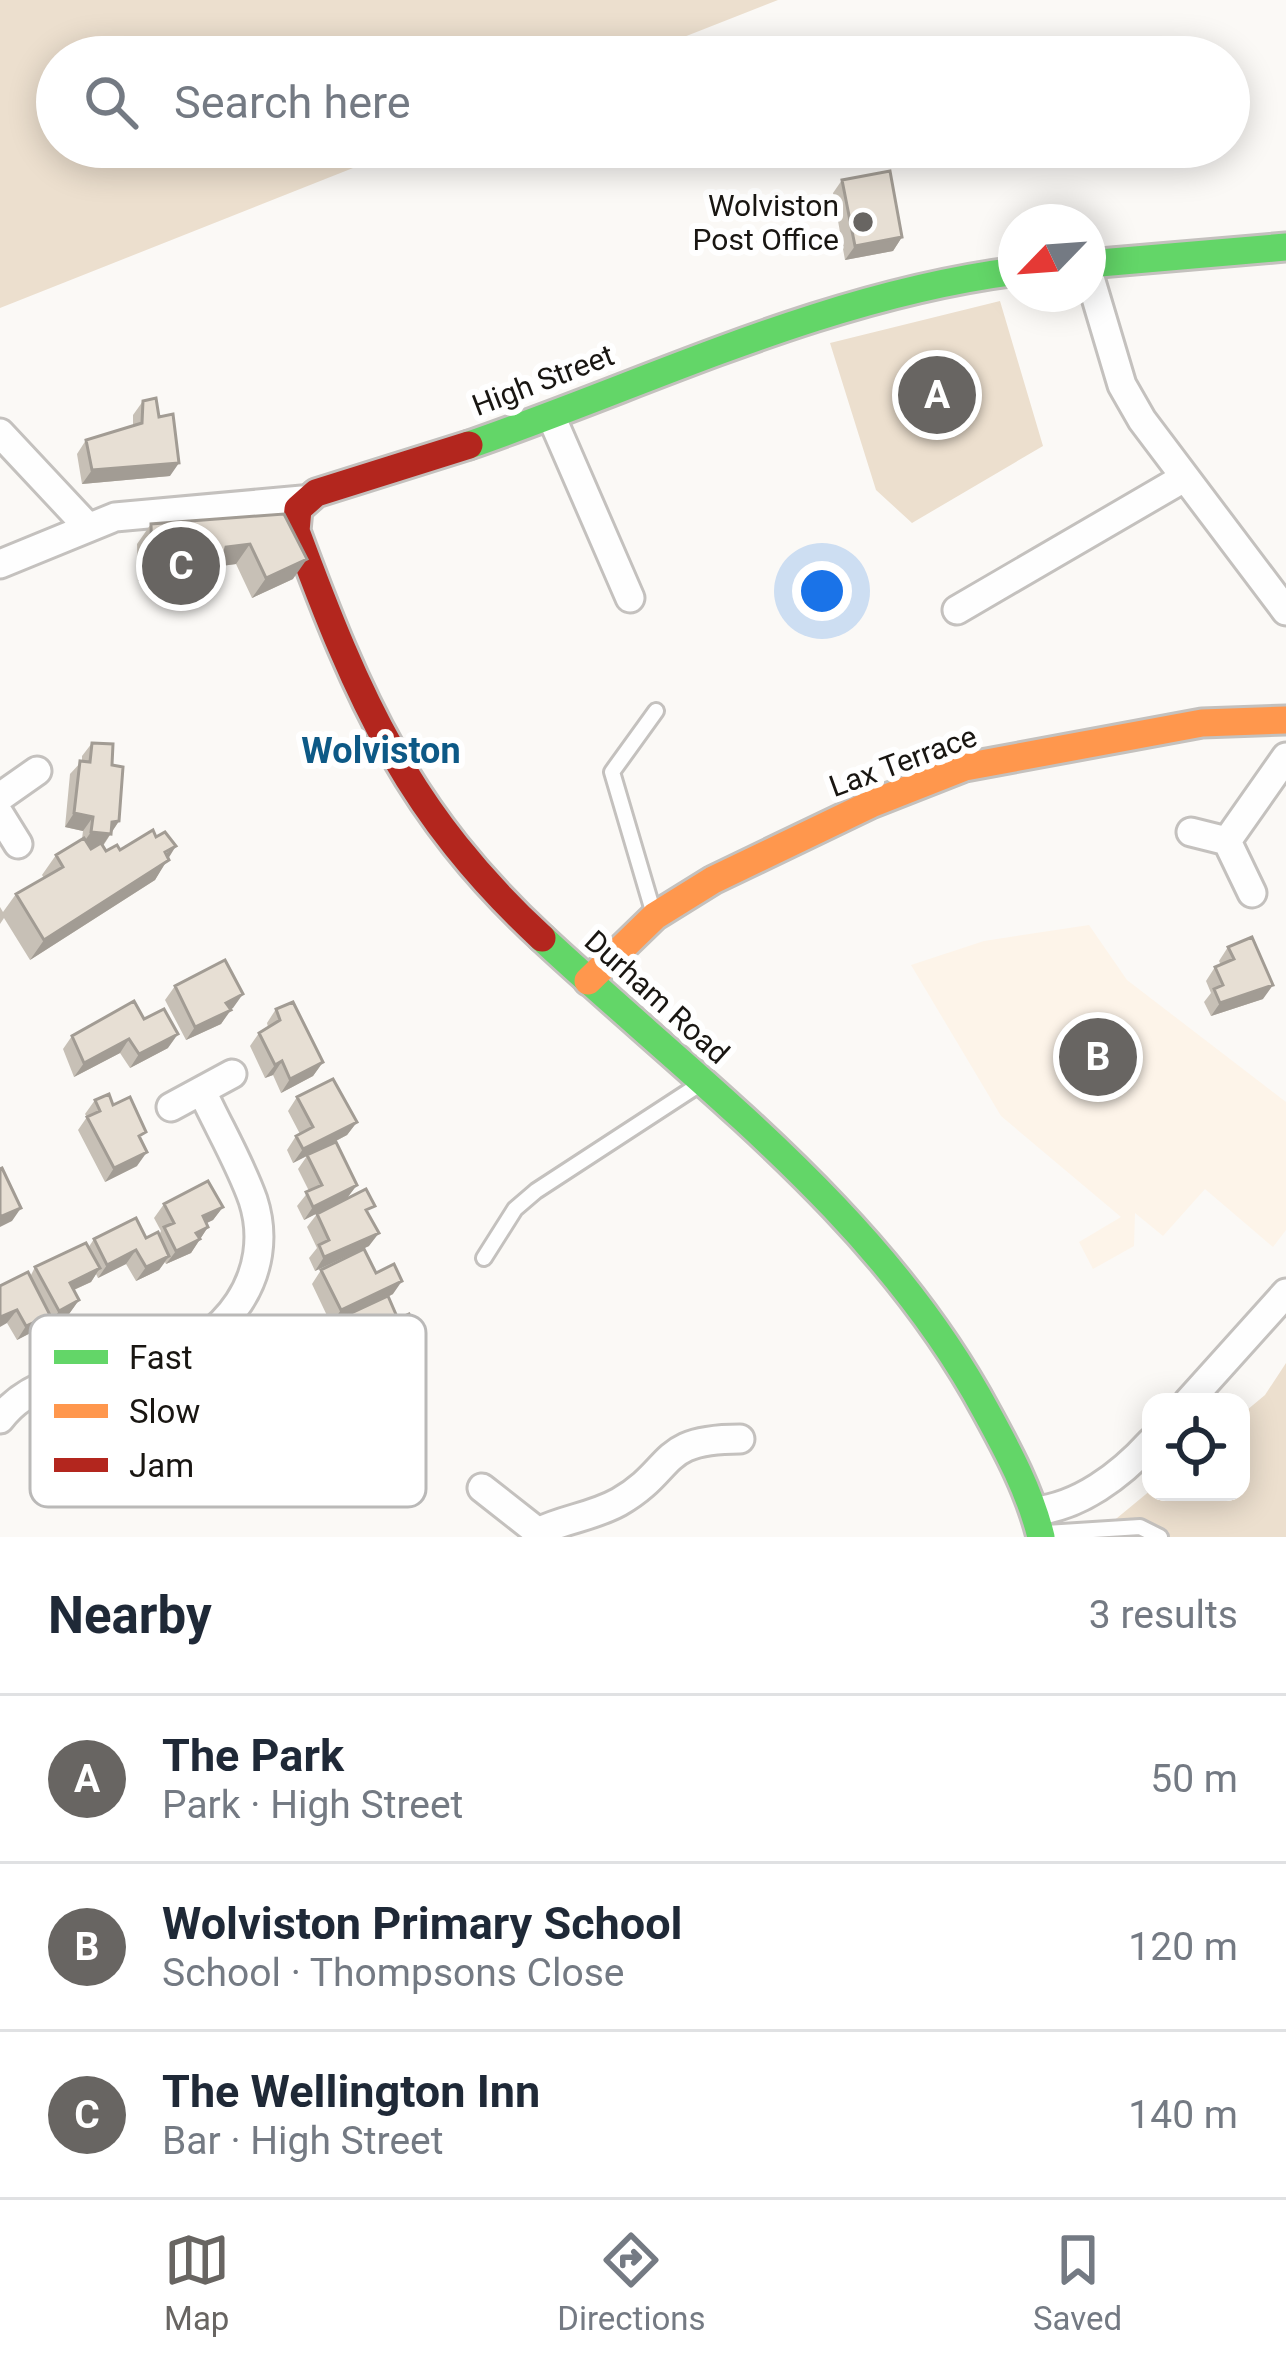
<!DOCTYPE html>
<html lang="en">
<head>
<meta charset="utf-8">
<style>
  :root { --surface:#fff; --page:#f6f6f7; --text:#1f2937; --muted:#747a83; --line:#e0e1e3; --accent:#686562 }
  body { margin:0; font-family:Roboto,sans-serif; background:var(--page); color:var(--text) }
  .controls { position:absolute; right:36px; bottom:36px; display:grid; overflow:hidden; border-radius:24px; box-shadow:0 6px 30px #0003 }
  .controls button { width:108px; height:108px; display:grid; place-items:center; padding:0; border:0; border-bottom:3px solid var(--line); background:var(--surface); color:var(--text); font:60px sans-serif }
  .compass { position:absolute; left:998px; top:204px; width:108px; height:108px; border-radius:50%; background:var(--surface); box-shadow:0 6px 30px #0003; rotate:245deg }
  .you { position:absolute; left:822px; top:591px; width:42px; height:42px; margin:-30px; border:9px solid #fff; border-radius:50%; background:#1a73e8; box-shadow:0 0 0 18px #1a73e833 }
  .badge { display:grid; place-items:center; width:78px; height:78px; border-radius:50%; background:var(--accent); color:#fff; font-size:39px; font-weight:700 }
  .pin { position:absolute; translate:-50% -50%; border:6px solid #fff; box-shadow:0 3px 12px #0006 }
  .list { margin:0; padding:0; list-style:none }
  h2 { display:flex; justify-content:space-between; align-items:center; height:156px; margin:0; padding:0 48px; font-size:51px }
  h2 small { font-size:39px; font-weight:400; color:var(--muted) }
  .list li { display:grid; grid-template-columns:78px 1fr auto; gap:36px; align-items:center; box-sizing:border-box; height:168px; padding:0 48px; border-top:3px solid var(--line) }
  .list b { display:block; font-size:45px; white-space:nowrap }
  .list p { margin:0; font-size:39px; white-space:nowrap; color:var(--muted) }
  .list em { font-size:39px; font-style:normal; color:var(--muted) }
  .icon { flex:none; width:66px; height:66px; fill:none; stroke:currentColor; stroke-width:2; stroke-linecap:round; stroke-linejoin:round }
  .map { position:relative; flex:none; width:1286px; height:1537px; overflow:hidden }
  .search { position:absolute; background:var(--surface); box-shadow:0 6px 30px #0003; left:36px; right:36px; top:36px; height:132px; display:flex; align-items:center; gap:30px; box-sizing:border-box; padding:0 42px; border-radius:66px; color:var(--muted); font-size:45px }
  .sheet { height:660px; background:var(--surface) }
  nav { display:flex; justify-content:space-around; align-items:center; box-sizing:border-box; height:168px; border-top:3px solid var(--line); background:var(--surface); font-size:33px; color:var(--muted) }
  nav a { display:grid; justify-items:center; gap:6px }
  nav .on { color:var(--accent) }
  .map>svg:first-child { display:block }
</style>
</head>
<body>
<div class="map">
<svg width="1286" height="1537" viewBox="0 0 1286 1537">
  <rect width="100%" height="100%" fill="#fbf9f6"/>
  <!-- built -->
  <path fill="#fdf4e9" d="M1089,925L1127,980L1286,1102V1230L1273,1247L1205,1189L1163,1236L1135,1213L1134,1246L1093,1269L1079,1242L1121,1217L1001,1116L911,965L984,941Z"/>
  <!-- green -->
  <path fill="#ecdfce" d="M0,0H778L633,57H57V147H406L0,308Z
    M1000,301L1043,446L912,523L876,490L830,343Z
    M1286,1363V1537H1094L1151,1490L1241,1492V1415L1265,1395Z"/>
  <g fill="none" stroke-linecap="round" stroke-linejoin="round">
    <defs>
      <path id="lane" d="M653,911L612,772L656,711
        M484,1258L515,1209L536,1191L697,1086
        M1046,1533L1140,1527L1160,1537"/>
      <path id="street" d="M1088,271L1122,385L1142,420L1286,611
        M551,416L630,598
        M0,433L87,526
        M0,564L115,517L302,500
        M957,610L1182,479
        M0,797L37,771
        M0,815L18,844
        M1191,832L1227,841L1252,893
        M1227,841L1286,757
        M171,1107L232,1074
        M1188,1402L1286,1293
        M0,1419C34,1373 103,1371 153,1360C225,1345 277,1274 253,1200C240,1163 218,1126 202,1091
        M482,1488L538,1532C564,1519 592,1517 619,1502C676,1469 657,1439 740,1439
        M1034,1511C1079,1507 1121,1475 1151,1442"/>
      <path id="fast" d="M1088,264L1286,247
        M469,445C651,382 823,296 1016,271
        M542,938C701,1086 881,1216 986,1411C1008,1451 1030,1492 1041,1537"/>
      <path id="slow" d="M588,981L655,916L713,880L871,804L965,767L1202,723L1286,720"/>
      <path id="jam" d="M469,445L316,493L298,509L296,531C358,699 408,814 542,938"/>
    </defs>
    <!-- lane casing -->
    <use href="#lane" stroke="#c4c1be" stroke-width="20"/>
    <!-- street casing -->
    <use href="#street" stroke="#c4c1be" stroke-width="33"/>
    <!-- fast casing -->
    <use href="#fast" stroke="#c4c1be" stroke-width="33"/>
    <!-- slow casing -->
    <use href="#slow" stroke="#c4c1be" stroke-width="33"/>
    <!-- jam casing -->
    <use href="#jam" stroke="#c4c1be" stroke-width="33"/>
    <!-- lane -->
    <use href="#lane" stroke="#fefefe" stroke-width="14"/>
    <!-- street -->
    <use href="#street" stroke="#fefefe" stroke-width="27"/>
    <!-- fast -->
    <use href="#fast" stroke="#63d668" stroke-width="27"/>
    <!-- slow -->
    <use href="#slow" stroke="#ff974d" stroke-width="27"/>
    <!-- jam -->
    <use href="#jam" stroke="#b3261e" stroke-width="27"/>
  </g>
  <!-- wall -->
  <path fill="#c7c0b6" d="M842,180L902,237L893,251L845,260L833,193Z
    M143,401L170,476L82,484L77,454L86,440L133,425V415Z
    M284,514L293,579L252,598L236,564L221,566L208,584L158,591L157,579L138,581L137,544L151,524Z
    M92,743L112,765L119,821L103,846L106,851L120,850L168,857L155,880L30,960L4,918L0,924V907L3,912L16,894L44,878L42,875L56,855L82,839L83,831L65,827L70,774L82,761V756Z
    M1228,947L1263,999L1211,1016L1204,1002L1211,993L1206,981L1215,967L1221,965L1219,961Z
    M175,986L233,1008L230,1009L221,1024L186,1040L165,1000Z
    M276,1009L323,1062L313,1076L281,1093L273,1075L265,1078L250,1046L259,1033L268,1027L267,1023Z
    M144,1019L168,1048L130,1068L120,1053L74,1077L63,1049L72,1036Z
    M297,1097L357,1122L347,1135L327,1146L357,1185L347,1198L304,1220L297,1206L309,1191L298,1169L307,1156L293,1163L287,1150L296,1136L300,1134L288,1111Z
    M95,1100L113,1105L141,1140L137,1166L105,1182L78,1130L87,1117L85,1114Z
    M164,1204L223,1207L213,1220L207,1223L208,1227L191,1253L166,1264L165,1262L159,1270L136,1281L126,1264L98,1278L96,1274L91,1282L74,1290L79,1300L69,1314L49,1325L46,1319L40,1328L17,1340L7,1323L35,1267L88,1248L94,1239L146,1238L159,1235L161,1231L154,1218Z
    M317,1214L369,1215V1246L315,1271L309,1258L317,1248L307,1227Z
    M321,1270L376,1273L393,1294L388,1297L408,1344L356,1370L335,1330L343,1318L331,1324L312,1284Z"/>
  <!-- shaded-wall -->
  <path fill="#a29c94" d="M902,237L893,251L845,260L855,246Z
    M179,463L170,476L82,484L92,470Z
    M250,544L236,564L221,566L208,584L158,591L172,571L226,547Z
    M171,559L157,579L138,581L152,561Z
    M307,559L293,579L252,598L266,578Z
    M74,813L93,817L83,831L65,827Z
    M119,821L101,848L81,846L91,832L112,822Z
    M176,846L155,880L30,960L44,940Z
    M1273,985L1263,999L1211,1016L1220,1003Z
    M243,994L233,1008L216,1017L226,1003Z
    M231,1010L221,1024L186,1040L195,1027Z
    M178,1034L168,1048L130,1068L139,1054Z
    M129,1039L120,1053L74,1077L84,1063Z
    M282,1061L273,1075L265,1078L275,1065Z
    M323,1062L313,1076L281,1093L290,1079Z
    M357,1122L347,1135L293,1163L303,1149Z
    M147,1152L137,1166L105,1182L114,1168Z
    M357,1185L347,1198L304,1220L313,1207Z
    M223,1207L213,1220L194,1229L203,1216Z
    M21,1208L12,1221L0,1227V1217Z
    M208,1227L191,1253L166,1264L176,1251L196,1233Z
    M379,1233L369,1246L315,1271L324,1257Z
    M136,1250L126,1264L98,1278L107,1265Z
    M169,1256L159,1270L136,1281L146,1267Z
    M100,1268L91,1282L60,1296L70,1283Z
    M402,1281L393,1294L331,1324L341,1310Z
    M79,1300L69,1314L49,1325L59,1311Z
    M17,1310L7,1323L0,1327V1317Z
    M50,1315L40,1328L17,1340L26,1326Z
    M417,1330L408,1344L356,1370L365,1357Z"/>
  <!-- building -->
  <path fill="#e7dfd4" stroke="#a29c94" stroke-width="3" d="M890,171L902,237L855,246L842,180Z
    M156,398L159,417L173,414L179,463L92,470L86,440L142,423L143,401Z
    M284,514L307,559L266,578L250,544L226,547L222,564L172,571L171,559L152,561L151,524Z
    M92,743L113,744L112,765L123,767L119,821L112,822L111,834L91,832L93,817L74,813L80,761L90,762Z
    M153,830L156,837L165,832L176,846L165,852L169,860L44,940L16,894L63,867L56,855L84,838L91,849L101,843L106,851L117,845L120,850Z
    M1252,937L1273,985L1220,1003L1214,989L1223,985L1215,967L1234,959L1228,947Z
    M225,960L243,994L226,1003L231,1010L195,1027L175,986Z
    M134,1001L144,1019L164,1009L178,1034L139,1054L129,1039L84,1063L72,1036Z
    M293,1002L323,1062L290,1079L282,1061L275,1065L259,1033L280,1020L276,1009Z
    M333,1079L357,1122L303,1149L296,1136L313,1127L297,1097Z
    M109,1094L113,1105L130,1097L146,1132L139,1136L147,1152L114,1168L87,1117L100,1111L95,1100Z
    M336,1142L357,1185L313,1207L306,1192L322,1185L307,1155Z
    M2,1168L21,1208L0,1217V1169Z
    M208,1181L223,1207L203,1216L208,1227L196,1233L200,1239L176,1251L164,1227L174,1223L164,1204Z
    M366,1189L375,1206L366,1210L379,1233L324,1257L319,1245L329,1240L317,1214Z
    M136,1218L146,1238L158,1232L169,1256L146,1267L136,1250L107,1265L94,1239Z
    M86,1243L100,1268L70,1283L79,1300L59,1311L35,1267Z
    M364,1249L376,1273L394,1264L402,1281L341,1310L321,1270Z
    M28,1272L50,1315L26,1326L17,1310L0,1317V1286Z
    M388,1296L398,1319L409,1314L417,1330L365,1357L345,1316Z"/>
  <!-- markers -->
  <circle fill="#686562" stroke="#fff" stroke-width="4.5" cx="863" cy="222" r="12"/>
  <g text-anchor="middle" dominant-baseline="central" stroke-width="12" stroke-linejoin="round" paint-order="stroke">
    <!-- poi labels -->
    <g font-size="30" fill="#191612" stroke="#fff" text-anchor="end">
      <text x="839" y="205">Wolviston<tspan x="839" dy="34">Post Office</tspan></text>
    </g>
    <!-- street labels -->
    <g font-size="30" fill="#191612" stroke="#fff">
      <text transform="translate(543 380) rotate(-21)">High Street</text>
      <text transform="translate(903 761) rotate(-20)">Lax Terrace</text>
      <text transform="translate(657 997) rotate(42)">Durham Road</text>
    </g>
    <!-- quarter labels -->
    <g font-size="36" font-weight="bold" fill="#0d5986" stroke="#fff">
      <text x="381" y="751">Wolviston</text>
    </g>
  </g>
  <!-- legend -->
  <rect x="30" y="1315" width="396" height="192" rx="18" fill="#fff" stroke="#bab9b8" stroke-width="3"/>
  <rect x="54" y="1350" width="54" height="14" fill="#63d668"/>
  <rect x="54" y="1404" width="54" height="14" fill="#ff974d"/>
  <rect x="54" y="1458" width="54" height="14" fill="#b3261e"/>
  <g font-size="33" fill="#191612">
    <text x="129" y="1369">Fast</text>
    <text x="129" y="1423">Slow</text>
    <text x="129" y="1477">Jam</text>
  </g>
</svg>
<div class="controls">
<button><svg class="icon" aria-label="locate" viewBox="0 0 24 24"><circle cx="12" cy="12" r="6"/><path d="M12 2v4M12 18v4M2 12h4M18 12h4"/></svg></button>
</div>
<svg class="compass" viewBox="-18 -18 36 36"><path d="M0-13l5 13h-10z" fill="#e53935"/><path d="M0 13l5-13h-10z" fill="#747a83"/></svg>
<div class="you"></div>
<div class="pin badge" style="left:937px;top:395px">A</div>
<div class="pin badge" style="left:1098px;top:1057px">B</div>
<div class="pin badge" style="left:181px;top:566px">C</div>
<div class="search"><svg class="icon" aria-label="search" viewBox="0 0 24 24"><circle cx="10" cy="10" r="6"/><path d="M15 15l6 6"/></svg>Search here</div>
</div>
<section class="sheet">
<h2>Nearby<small>3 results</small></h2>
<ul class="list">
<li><span class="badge">A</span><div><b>The Park</b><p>Park · High Street</p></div><em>50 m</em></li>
<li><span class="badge">B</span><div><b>Wolviston Primary School</b><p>School · Thompsons Close</p></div><em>120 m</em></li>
<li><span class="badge">C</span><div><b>The Wellington Inn</b><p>Bar · High Street</p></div><em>140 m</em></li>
</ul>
</section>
<nav>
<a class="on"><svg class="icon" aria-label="map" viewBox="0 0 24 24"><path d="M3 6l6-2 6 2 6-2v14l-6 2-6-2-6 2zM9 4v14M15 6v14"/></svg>Map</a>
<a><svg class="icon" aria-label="directions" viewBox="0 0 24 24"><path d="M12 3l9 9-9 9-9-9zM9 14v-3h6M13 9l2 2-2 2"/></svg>Directions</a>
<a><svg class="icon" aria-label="saved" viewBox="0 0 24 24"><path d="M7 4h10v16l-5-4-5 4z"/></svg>Saved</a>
</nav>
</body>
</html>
